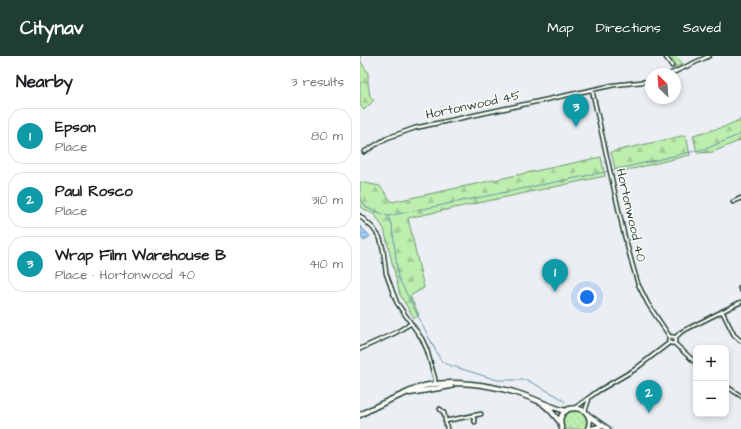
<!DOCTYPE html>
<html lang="en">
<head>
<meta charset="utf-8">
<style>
  :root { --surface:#fff; --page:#f6f6f6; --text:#202124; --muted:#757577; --line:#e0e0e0; --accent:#1f3d34 }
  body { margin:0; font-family:"Architects Daughter",sans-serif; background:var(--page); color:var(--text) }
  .controls { position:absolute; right:12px; bottom:12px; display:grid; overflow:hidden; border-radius:8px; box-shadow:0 2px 6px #0003 }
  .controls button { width:36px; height:36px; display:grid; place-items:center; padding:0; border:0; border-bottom:1px solid var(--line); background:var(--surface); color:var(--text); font:20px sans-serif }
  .compass { position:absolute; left:285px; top:12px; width:36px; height:36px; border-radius:50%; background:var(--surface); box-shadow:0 2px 6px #0003; rotate:335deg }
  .you { position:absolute; left:227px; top:241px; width:14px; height:14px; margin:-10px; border:3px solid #fff; border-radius:50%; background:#1a73e8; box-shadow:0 0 0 6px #1a73e833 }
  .badge { display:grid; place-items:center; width:26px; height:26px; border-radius:50%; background:var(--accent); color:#fff; font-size:13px; font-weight:700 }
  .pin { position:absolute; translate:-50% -33px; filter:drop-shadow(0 1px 2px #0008) }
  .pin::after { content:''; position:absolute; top:21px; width:14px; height:12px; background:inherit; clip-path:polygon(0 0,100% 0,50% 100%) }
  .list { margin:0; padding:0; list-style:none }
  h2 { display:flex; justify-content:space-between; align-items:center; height:52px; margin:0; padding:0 16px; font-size:17px }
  h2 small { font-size:13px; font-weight:400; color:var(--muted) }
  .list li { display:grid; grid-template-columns:26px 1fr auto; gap:12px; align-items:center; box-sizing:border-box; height:56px; margin:0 8px 8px; padding:0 8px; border:1px solid var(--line); border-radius:16px }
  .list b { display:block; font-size:15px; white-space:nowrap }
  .list p { margin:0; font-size:13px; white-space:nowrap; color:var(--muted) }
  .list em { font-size:13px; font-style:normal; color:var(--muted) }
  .map { position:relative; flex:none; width:381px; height:373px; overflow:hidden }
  header { display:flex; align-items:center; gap:24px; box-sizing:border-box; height:56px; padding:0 20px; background:var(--accent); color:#fff }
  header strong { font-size:19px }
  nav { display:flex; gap:22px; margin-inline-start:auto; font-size:14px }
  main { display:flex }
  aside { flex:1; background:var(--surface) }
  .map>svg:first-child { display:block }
</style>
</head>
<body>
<header>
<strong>Citynav</strong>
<nav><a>Map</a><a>Directions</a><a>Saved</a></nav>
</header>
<main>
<aside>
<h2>Nearby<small>3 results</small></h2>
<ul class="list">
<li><span class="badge" style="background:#0f9aa8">1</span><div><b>Epson</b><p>Place</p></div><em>80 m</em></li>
<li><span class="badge" style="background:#0f9aa8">2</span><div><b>Paul Rosco</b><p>Place</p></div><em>310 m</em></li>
<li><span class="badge" style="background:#0f9aa8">3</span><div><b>Wrap Film Warehouse B</b><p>Place · Hortonwood 40</p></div><em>410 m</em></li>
</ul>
</aside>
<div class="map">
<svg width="381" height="373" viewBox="0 0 381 373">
  <defs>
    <pattern id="grass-dots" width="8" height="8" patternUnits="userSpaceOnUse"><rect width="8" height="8" fill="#bdeeae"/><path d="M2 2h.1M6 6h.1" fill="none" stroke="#a2cd96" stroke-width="1.8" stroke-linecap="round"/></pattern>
    <pattern id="forest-firs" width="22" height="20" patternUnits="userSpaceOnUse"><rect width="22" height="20" fill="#bdeeae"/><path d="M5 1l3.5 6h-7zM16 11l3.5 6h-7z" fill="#a2cd96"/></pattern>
    <pattern id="water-rules" width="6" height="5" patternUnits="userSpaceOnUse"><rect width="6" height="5" fill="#9fcbf9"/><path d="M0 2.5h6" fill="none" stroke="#88afd6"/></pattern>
  </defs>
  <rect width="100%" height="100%" fill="#ebeef3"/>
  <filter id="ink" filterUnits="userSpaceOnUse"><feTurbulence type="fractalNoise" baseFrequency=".025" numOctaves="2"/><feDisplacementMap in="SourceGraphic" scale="8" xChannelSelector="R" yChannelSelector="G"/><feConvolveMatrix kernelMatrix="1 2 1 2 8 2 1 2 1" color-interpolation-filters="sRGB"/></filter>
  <g filter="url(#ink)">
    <!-- grass -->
    <path fill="url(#grass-dots)" stroke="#6e9671" d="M213,355C224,355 229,363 225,373H205C201,365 204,357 213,355Z"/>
    <!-- forest -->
    <path fill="url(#forest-firs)" stroke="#6e9671" d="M0,0L1,6L8,17V28L10,40L14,44L4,54L0,49Z
      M307,0H316L323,8L316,11Z
      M381,63V84L353,96L337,97L333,79L364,71Z
      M326,79L330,99L256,117L251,96Z
      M241,101L245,120L48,162L64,232L50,240L59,259L54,262L40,239L24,173L15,159L0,151V126L20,130L32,146Z"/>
    <!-- water -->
    <path fill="url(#water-rules)" stroke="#6c92aa" d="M0,170L10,180L4,185L0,180Z"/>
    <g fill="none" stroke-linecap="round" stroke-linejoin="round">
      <!-- stream -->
      <path stroke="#6c92aa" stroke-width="1" d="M0,143L7,152L28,160L245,116L348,92L381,78
        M28,161L32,169L38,221L81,305L86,308L137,324H167L199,341L205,346"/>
      <defs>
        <path id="street" d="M305,0L312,10
          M310,18L349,0
          M232,34L264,178L273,211L278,228L288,248L310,281
          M4,96L27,82L55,72L254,29L291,25
          M373,146L381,142
          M0,160L13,172L20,182L23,193L26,217L32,234L37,247L62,283L67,294L75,323V328
          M380,232L381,234
          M362,255L374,279L381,285
          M308.5 284a3.5 3.5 0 1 1 7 0a3.5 3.5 0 1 1-7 0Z
          M315,282L321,276L381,246
          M314,287L336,307
          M0,293L35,277L50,268
          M366,330L381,340
          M215,352L238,335L274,314L309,287
          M80,353L84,357L87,373
          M225,355L229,343
          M113,359L115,366
          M85,365L121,358"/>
        <path id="primary" d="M50,337L91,330
          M183,348L190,354L200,366
          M0,359C14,351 29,344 44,338C50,335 57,332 64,330C92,323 130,329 157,337C174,342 189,351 206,355
          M228,359L248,373
          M202,373C191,345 239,346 228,373
          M231,373L243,370"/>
      </defs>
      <!-- street casing -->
      <use href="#street" stroke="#1f3d34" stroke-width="5.5"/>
      <!-- primary casing -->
      <use href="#primary" stroke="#1f3d34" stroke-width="7"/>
      <!-- street -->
      <use href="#street" stroke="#fdfcf7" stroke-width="2.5"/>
      <!-- primary -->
      <use href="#primary" stroke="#fdfcf7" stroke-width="4"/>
    </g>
  </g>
  <g text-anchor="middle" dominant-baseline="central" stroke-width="3" stroke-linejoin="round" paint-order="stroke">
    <!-- street labels -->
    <g font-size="13" fill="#1f3d34" stroke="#fdfcf7">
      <text transform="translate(113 49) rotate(-12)">Hortonwood 45</text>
      <text transform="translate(271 159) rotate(77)">Hortonwood 40</text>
    </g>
  </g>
</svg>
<div class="controls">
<button>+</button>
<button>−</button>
</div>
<svg class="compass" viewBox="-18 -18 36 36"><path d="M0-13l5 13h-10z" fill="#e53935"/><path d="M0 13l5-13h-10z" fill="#757577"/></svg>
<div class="you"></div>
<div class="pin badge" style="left:195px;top:236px;background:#0f9aa8">1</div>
<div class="pin badge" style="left:289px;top:357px;background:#0f9aa8">2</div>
<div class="pin badge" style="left:216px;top:71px;background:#0f9aa8">3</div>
</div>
</main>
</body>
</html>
